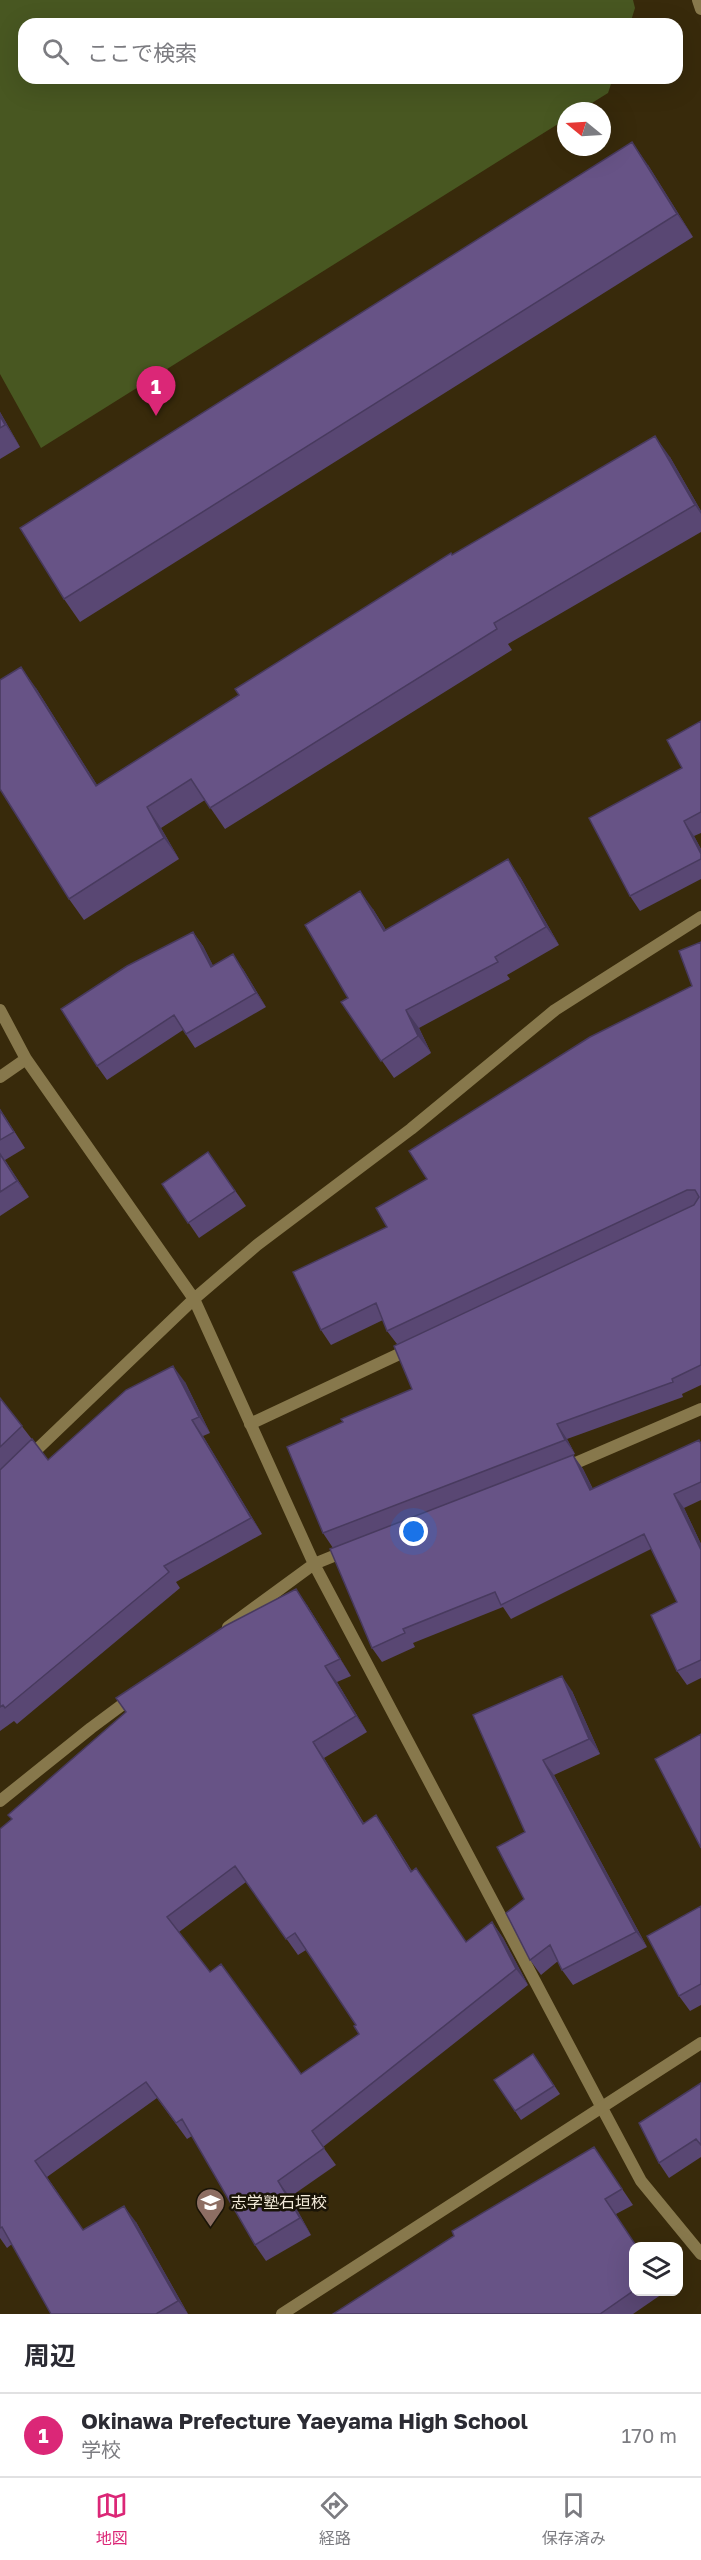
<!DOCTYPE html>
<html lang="ja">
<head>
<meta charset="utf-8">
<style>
  :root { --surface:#fff; --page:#f7f7f7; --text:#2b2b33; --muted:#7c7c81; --line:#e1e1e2; --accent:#db2777 }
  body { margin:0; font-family:"Golos Text","Noto Sans JP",sans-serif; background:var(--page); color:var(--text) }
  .controls { position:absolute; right:18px; bottom:18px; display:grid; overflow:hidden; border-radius:12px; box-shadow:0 6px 24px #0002 }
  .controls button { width:54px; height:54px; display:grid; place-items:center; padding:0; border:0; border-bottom:2px solid var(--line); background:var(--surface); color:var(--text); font:30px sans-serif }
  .compass { position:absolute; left:557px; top:102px; width:54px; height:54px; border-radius:50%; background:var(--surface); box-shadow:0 6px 24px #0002; rotate:288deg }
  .you { position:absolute; left:414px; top:1532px; width:21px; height:21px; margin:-15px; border:4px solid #fff; border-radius:50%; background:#1a73e8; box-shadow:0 0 0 9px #1a73e833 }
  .badge { display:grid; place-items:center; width:39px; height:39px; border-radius:50%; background:var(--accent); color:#fff; font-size:20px; font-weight:700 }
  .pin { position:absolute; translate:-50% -50px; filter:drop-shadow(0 2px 3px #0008) }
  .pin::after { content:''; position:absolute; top:32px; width:21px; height:18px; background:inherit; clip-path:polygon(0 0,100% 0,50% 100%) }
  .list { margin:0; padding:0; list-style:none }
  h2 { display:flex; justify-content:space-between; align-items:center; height:78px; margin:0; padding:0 24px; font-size:26px }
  h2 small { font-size:20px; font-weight:400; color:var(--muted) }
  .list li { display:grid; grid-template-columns:39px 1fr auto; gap:18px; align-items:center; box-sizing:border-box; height:84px; padding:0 24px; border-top:2px solid var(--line) }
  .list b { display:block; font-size:22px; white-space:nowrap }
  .list p { margin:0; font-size:20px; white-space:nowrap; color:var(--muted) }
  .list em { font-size:20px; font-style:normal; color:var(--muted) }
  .icon { flex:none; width:33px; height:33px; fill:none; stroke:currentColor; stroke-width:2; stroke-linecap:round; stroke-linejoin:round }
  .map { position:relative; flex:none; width:701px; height:2314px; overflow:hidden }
  .search { position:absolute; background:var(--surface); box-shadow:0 6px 24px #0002; left:18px; right:18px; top:18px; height:66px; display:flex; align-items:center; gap:15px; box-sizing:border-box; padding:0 21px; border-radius:18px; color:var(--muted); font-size:22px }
  .sheet { height:162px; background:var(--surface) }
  nav { display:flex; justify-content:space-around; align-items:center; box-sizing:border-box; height:84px; border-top:2px solid var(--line); background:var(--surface); font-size:16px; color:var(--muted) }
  nav a { display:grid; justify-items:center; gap:3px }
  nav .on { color:var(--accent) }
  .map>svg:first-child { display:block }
</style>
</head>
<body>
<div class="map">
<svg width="701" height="2314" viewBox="0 0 701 2314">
  <rect width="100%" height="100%" fill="#382a0b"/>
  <!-- green -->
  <path fill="#485721" d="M0,0H633L635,8L630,24H24V78H613L608,93L579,111H566V119L41,448L0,374Z"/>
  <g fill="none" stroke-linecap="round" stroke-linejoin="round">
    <!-- minor -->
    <path stroke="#87784c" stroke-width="12" d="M698,0L701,9
      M0,1010L26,1059L194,1299L314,1564L601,2106L641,2181L701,2254
      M0,1077L26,1059
      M250,1424L412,1348
      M28,1458L194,1299L257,1245L411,1129L555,1010L701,917
      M564,1468L701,1409
      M228,1627L314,1564L346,1551
      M0,1801L91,1728L134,1696"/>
    <!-- tertiary -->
    <path stroke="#87784c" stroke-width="12" d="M282,2314L701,2043"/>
  </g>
  <!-- wall -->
  <path fill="#594773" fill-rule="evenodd" d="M648,165L693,237L80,622L64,599Z
    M0,412L20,447L0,459Z
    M670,457L701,511V532L508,644L512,650L225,829L205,800L161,828L179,859L84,920L69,899L36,688L97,785L239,695L452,555Z
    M701,721V833L694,836L701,849V879L640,911L630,896Z
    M520,877L559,945L507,975L510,979L419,1028L431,1053L394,1078L341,1002L348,998L373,909L386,930Z
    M193,932L203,946L213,966L243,969L266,1007L195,1048L183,1030L107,1080L97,1066Z
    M701,942V1385L682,1394L683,1397L567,1439L575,1454L573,1455L583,1469L593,1489L701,1443V1500L684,1508L701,1544V1678L687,1685L677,1671V1602L651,1549L511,1619L503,1607L413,1643L415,1647L382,1662L372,1648L333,1548L323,1533L343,1422L412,1389L397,1344L387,1331L383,1320L331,1345L321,1330L387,1227L427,1179L692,986Z
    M0,1109L25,1148L5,1160L29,1197L0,1216Z
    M208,1152L246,1206L199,1238L162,1184Z
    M185,1382L210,1433L203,1436L262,1534L176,1582L180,1588L17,1724L14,1721L0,1731V1398L48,1460Z
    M307,1605L351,1676L337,1682L367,1732L324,1758L364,1823L387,1831L412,1871L466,1942L492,1922L503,1938L528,1985L323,2147L336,2165L290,2197L311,2235L266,2261L255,2245L192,2136L187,2139L157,2098L47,2177L83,2230L136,2222L188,2314H51L12,2244L7,2248L0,2238V1829L12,1819L8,1815ZM246,1882L298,1955L306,1950L356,2025L359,2034L301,2074L210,1972L179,1932Z
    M572,1691L600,1754L554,1775L647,1947L573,1985L562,1970L558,1961L541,1975L530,1960L524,1899L525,1832L473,1715Z
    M701,1906V2005L690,2011L679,1996Z
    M533,2054L560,2094L521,2120L494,2080Z
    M701,2083V2157L669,2178L659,2163Z
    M604,2162L633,2205L616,2214L633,2247V2292H665L633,2314H333Z"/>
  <!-- shaded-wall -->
  <path fill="#483a5e" d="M632,142L648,165L693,237L677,214Z
    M0,412L20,447L0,416Z
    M655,436L670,457L701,511V514L695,505Z
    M21,667L36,688L111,807L96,786Z
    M147,807L161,828L179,859L164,838Z
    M684,821L694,836L701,849V854Z
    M508,859L520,877L559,945L546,927Z
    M360,891L373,909L397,948L384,931Z
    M193,932L203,946L221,981L211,967Z
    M233,954L243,969L266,1007L256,993Z
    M406,1010L419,1028L431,1053L418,1036Z
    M0,1153L29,1197L17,1181Z
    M173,1366L185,1382L210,1433L199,1417Z
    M192,1420L203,1436L262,1534L251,1518Z
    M557,1424L567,1439L575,1454L565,1440Z
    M573,1455L583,1469L600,1504L590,1490Z
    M674,1494L684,1508L701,1544V1550Z
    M296,1589L307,1605L351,1676L340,1659Z
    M325,1666L337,1682L367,1732L356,1716Z
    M562,1676L572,1691L600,1754L589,1739Z
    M313,1742L324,1758L374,1840L363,1824Z
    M543,1760L554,1775L647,1947L636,1932Z
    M376,1815L387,1831L422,1888L411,1872Z
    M492,1922L503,1938L528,1985L516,1969Z
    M278,2181L290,2197L311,2235L300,2218Z
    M124,2206L136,2222L188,2314L178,2301Z"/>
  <!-- building -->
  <path fill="#675386" stroke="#483a5e" stroke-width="1.5" fill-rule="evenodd" d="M632,142L677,214L64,599L20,528Z
    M0,416L5,425L0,428Z
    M655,436L695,505L494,623L497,629L210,808L191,779L147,807L164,838L69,899L0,789V680L21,667L96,786L239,695L235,689L451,553L452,555Z
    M701,721V812L684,821L701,854V859L630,896L589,818L682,768L667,740Z
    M508,859L546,927L495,957L498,962L406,1010L418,1036L381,1061L341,1002L348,998L305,925L360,891L384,931Z
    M193,932L211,967L233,954L256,993L186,1034L174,1015L97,1066L61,1009L127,966Z
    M701,942V1365L672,1379L673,1382L557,1424L565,1440L323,1533L287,1447L343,1422L341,1419L412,1389L394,1346L694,1205L699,1197L695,1190H687L387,1331L376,1303L321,1330L293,1272L387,1227L376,1208L427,1179L409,1151L590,1037L692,986L679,951Z
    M0,1110L14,1132L0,1140Z
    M208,1152L235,1191L188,1223L162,1184Z
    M0,1154L17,1181L0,1192Z
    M173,1366L199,1417L192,1420L251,1518L164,1566L169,1572L5,1708L3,1705L0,1707V1470L32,1439L48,1460L126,1390Z
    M0,1398L22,1426L0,1447Z
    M699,1440L701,1444V1482L674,1494L701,1550V1660L677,1671L651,1615L677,1602L644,1534L501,1605L495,1592L403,1629L405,1633L372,1648L330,1549L573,1455L590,1490Z
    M296,1589L340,1659L325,1666L356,1716L313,1742L363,1824L376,1815L411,1872L416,1868L466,1942L492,1922L516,1969L312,2131L324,2148L278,2181L300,2218L255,2245L182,2119L176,2123L146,2082L35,2161L83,2230L124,2206L178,2301L156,2314H51L2,2227L0,2228V1829L12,1819L8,1815L126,1712L116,1698L225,1626ZM235,1866L286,1939L295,1933L356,2025L354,2026L359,2034L301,2074L221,1964L210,1972L167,1917Z
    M562,1676L589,1739L543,1760L636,1932L562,1970L550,1945L530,1960L506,1913L524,1899L497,1847L525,1832L473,1715Z
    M701,1734V1848L655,1759Z
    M701,1906V1984L679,1996L647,1936Z
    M533,2054L554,2086L515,2111L494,2080Z
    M701,2083V2145L696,2139L659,2163L639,2123Z
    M594,2147L622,2189L605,2199L637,2247H633V2291L600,2314H333L454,2236L452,2231Z"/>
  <!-- icons -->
  <defs>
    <symbol id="school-pin" viewBox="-11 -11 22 30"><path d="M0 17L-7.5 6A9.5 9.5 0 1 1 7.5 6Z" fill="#8d6e63" stroke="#1a1407"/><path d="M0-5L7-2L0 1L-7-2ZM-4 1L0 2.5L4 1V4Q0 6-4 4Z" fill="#fff"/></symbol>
  </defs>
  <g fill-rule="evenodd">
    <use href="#school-pin" x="194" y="2186" width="33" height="45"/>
  </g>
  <g text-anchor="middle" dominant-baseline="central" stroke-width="5" stroke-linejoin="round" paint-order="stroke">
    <!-- poi labels -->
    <g font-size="16" fill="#f3ead9" stroke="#1a1407" text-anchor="start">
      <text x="231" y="2202">志学塾石垣校</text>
    </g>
  </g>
</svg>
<div class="controls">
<button><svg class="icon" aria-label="layers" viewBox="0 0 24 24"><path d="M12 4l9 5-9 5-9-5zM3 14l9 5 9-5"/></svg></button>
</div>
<svg class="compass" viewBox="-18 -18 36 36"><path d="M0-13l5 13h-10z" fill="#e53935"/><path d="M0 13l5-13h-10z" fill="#7c7c81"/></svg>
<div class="you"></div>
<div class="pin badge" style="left:156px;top:416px">1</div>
<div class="search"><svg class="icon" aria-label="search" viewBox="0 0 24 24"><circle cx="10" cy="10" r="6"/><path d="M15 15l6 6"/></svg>ここで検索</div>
</div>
<section class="sheet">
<h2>周辺<small></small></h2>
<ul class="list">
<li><span class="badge">1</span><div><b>Okinawa Prefecture Yaeyama High School</b><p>学校</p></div><em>170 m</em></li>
</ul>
</section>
<nav>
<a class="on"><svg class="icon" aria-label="map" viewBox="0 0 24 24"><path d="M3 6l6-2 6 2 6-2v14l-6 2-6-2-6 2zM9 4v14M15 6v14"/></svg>地図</a>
<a><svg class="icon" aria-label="directions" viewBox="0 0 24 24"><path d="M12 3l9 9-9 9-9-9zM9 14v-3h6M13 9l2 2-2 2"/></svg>経路</a>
<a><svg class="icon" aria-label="saved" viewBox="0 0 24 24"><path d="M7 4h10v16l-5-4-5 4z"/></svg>保存済み</a>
</nav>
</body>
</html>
